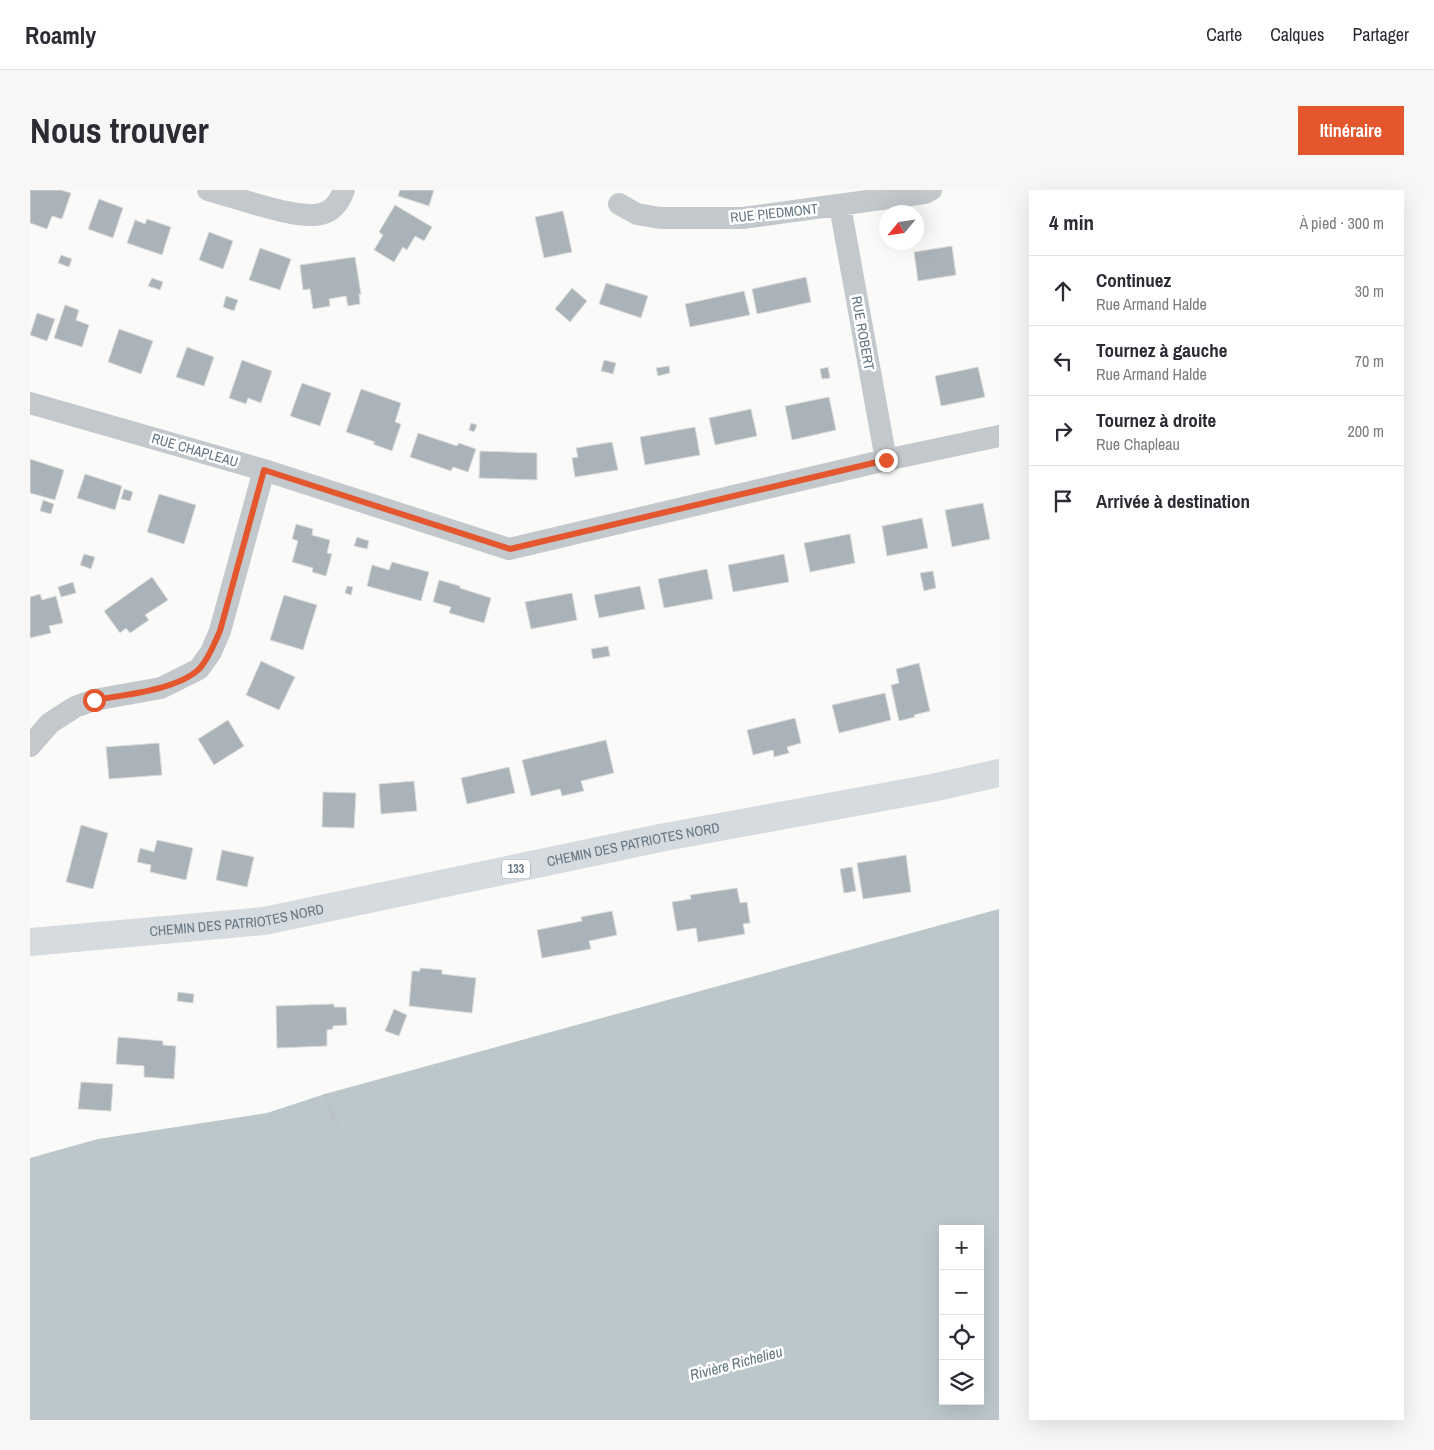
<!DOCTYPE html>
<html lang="fr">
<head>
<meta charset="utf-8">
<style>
  :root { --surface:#fff; --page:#f7f7f7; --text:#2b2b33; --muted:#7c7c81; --line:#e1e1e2; --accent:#e4572e }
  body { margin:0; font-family:"Archivo Narrow",sans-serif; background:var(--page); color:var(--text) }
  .controls { position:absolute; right:15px; bottom:15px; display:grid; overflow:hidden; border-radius:0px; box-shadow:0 5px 20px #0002 }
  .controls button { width:45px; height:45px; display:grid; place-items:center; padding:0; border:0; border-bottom:1px solid var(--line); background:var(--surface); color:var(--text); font:25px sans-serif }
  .compass { position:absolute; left:849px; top:15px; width:45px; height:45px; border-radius:50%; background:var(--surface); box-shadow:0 5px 20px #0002; rotate:241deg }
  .stop { position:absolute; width:15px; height:15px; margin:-11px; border:4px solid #e4572e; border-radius:50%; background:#fff }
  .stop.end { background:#e4572e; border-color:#fff; box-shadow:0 1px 5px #0008 }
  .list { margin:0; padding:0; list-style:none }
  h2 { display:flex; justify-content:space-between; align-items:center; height:65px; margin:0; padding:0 20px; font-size:21px }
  h2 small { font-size:16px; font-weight:400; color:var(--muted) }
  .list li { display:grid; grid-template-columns:32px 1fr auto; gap:15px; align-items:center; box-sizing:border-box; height:70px; padding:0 20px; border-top:1px solid var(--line) }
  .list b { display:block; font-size:19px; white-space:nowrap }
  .list p { margin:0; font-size:16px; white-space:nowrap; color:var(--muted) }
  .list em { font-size:16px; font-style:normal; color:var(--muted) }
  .icon { flex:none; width:28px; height:28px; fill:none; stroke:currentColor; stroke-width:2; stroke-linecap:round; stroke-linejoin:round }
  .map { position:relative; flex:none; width:969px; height:1230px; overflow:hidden; border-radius:0px }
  header { display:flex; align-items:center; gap:30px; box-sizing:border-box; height:70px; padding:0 25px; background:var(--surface); border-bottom:1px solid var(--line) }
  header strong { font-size:24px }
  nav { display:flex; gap:28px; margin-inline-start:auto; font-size:18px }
  .intro { display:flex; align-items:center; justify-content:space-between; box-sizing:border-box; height:120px; padding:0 30px }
  h1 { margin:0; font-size:35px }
  .button { padding:12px 22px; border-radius:0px; background:var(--accent); color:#fff; font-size:18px; font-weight:700 }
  main { display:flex; gap:30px; padding:0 30px }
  aside { flex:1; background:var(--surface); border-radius:0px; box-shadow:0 5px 20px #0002 }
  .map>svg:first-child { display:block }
</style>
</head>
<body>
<header>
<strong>Roamly</strong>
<nav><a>Carte</a><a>Calques</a><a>Partager</a></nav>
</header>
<div class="intro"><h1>Nous trouver</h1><a class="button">Itinéraire</a></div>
<main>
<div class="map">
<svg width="969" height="1230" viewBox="0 0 969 1230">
  <rect width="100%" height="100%" fill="#fafaf8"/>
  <!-- water -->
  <path fill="#bbc7cb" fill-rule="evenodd" d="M969,719V1230H0V968L68,949L237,923L295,904ZM913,1039H950V1211H913Z"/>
  <!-- building -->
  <path fill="#aab3b9" stroke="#dcdcda" d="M0,0H31L41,3L32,29L22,26L17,39L0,33Z
    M370,0H404L399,16L368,6Z
    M69,9L93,18L83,48L58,39Z
    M365,15L402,37L394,51L385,46L377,60L373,57L364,72L344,60L353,45L349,42Z
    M533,21L542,62L514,68L505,27Z
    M117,29L141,37L132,65L97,53L105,30L115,34Z
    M179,42L203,51L193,79L169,70Z
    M922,56L926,85L888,91L884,62Z
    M230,58L261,69L250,100L219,90Z
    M31,65L42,69L39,77L28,73Z
    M325,67L331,104H329L330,114L318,116L316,106L299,109L300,116L283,119L280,99L273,100L270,75Z
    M776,87L781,112L727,124L722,99Z
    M122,88L133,92L130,100L118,96Z
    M576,93L618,106L611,128L569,114Z
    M542,98L557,111L540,132L525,119Z
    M714,101L720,125L660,137L655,114Z
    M196,106L208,110L204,121L193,117Z
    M35,115L49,120L46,130L59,135L52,157L24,148Z
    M7,123L25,129L17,151L0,145Z
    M89,139L123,151L111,184L78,172Z
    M157,157L184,167L174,196L146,187Z
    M212,170L242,181L231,213L218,208L216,214L199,208Z
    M574,170L586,173L583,184L571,181Z
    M639,176L640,183L628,186L626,178Z
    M798,177L800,188L792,189L790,179Z
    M948,177L955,207L911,216L905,186Z
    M272,193L301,203L290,236L260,226Z
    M331,199L371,213L365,232L371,234L362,261L343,254L345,252L316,242Z
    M799,207L806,240L762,250L755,216Z
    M721,219L727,246L685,255L679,228Z
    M441,233L447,235L444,242L439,240Z
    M665,237L670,265L615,275L610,247Z
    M388,243L427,256L429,253L446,259L438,282L423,277L421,281L380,267Z
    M582,252L588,280L545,287L542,268L548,267L546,258Z
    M450,261L507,263V290L449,288Z
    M0,269L34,280L25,310L0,303Z
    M55,284L92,296L85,320L47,308Z
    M94,299L103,302L100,311L91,309Z
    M129,304L166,315L154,354L117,342Z
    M13,310L24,314L21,324L10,321Z
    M953,313L960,349L922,357L915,320Z
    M892,328L898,358L857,366L852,336Z
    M266,334L283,339L282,345L300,350L297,363L302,364L296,386L282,382L283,378L262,372L268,351L262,349Z
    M820,344L825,373L780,382L774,353Z
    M327,347L339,351L337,359L324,356Z
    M54,364L65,367L61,379L50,375Z
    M754,364L759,392L703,402L698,375Z
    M362,372L399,382L391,411L337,396L342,375L359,380Z
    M677,379L683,409L634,418L628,389Z
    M903,381L906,398L894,401L890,383Z
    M122,387L138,410L115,425L119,430L100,443L96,438L90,443L74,421Z
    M409,390L430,396V398L461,408L454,433L419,423L421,417L403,412Z
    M43,392L46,403L31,407L28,397Z
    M317,396L323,397L321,405L315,403Z
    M610,396L615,419L569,428L564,405Z
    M542,403L547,430L501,439L495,412Z
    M10,404L12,410L26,406L33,433L19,436L21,443L0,448V407Z
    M254,405L287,415L273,460L240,450Z
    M578,456L580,466L563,469L561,459Z
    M231,471L265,487L249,520L216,505Z
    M889,473L900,521L884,525L885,527L869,531L861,495L869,493L866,479Z
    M855,503L861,530L809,543L802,515Z
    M765,528L771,553L757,557L759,563L744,567L743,560L723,565L717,540Z
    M198,530L214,556L184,575L168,549Z
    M576,550L584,583L551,591L554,601L532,606L530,599L501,606L492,570Z
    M129,553L132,585L79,589L76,557Z
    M479,577L485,603L437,614L431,588Z
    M384,591L387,621L351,624L349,594Z
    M293,602L326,603L324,638L292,637Z
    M51,635L78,643L63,699L36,692Z
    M127,650L163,658L156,690L120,682L121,675L107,672L110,658L124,662Z
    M192,660L224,667L217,697L186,690Z
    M876,665L881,702L833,709L827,673Z
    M822,677L826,701L814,703L810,679Z
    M707,698L710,713L717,712L720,733L713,734L715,744L668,752L666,738L647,741L642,712L661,709L660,705Z
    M582,721L587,745L559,751L561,759L512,768L507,740L552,731L551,727Z
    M390,778L412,780V784L446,788L442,823L379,816L382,781H390Z
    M148,802L164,804L163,813L147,811Z
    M304,814V817H316L317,835L303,836V839L297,840V856L247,858L246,816Z
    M364,819L377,825L369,846L355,841Z
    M88,847L133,851V855L146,856L144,889L114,887V876L86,874Z
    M51,892L83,894L81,921L48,919Z"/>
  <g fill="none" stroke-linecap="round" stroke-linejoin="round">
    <!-- path -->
    <path stroke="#bbbfc2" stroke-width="3" stroke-dasharray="2.5 2.5" stroke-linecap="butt" d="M295,904L308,940"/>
    <!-- minor -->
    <path stroke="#c3c8cc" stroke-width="22" d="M178,0C205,7 266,30 291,24C304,21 310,11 314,0
      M589,14L607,24L630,28H713L895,3L901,0
      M810,16L856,270
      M0,213L234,280L479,359L856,270L969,246
      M0,556L20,533L45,517L64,510L131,498L169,479L181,462L190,441L234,280"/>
    <!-- primary -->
    <path stroke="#d6dbdf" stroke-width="28" id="s1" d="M0,752L234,731L630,648L902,598L969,583"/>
  </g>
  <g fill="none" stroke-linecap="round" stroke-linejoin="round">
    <!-- route -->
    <path stroke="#e4572e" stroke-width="6" d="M64,510C93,505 149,500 170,478C179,468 184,454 190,441L234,280L480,359L856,270"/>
  </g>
  <g text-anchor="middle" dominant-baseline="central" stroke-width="5" stroke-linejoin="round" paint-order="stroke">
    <!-- shield labels -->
    <rect fill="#fff" stroke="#939fa8" stroke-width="1" x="472" y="669.5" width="28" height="19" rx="4"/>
    <g font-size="12" font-weight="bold" fill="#657683">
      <text x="486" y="679">133</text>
    </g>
    <!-- street labels -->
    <g font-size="14" fill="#657683" stroke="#fff">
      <text transform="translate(744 23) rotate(-6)">RUE PIEDMONT</text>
      <text transform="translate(833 143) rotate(80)">RUE ROBERT</text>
      <text transform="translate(165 260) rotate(16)">RUE CHAPLEAU</text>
      <text stroke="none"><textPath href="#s1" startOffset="612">CHEMIN DES PATRIOTES NORD</textPath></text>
      <text stroke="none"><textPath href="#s1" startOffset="208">CHEMIN DES PATRIOTES NORD</textPath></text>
    </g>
    <!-- water labels -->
    <g font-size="15" font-style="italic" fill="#60757c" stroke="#fff">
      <text transform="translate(706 1173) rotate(-15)">Rivière Richelieu</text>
    </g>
  </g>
</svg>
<div class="controls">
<button>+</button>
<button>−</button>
<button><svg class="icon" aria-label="locate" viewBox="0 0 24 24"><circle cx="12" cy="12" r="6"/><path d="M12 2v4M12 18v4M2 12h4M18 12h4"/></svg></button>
<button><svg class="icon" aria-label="layers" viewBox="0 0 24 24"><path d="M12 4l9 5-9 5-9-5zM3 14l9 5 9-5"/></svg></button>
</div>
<svg class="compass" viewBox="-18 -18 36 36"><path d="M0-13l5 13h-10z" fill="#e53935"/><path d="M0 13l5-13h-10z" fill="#7c7c81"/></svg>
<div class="stop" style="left:64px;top:510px"></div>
<div class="stop end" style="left:856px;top:270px"></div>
</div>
<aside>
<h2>4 min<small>À pied · 300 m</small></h2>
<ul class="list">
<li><svg class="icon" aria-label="ahead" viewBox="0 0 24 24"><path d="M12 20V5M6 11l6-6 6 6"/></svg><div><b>Continuez</b><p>Rue Armand Halde</p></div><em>30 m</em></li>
<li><svg class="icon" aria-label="left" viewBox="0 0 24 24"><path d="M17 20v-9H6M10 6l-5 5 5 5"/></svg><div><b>Tournez à gauche</b><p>Rue Armand Halde</p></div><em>70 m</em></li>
<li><svg class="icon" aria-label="right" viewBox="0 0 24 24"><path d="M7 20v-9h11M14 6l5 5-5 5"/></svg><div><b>Tournez à droite</b><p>Rue Chapleau</p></div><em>200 m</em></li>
<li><svg class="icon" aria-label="arrive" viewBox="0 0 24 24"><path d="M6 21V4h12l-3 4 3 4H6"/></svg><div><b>Arrivée à destination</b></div></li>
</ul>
</aside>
</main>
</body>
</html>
